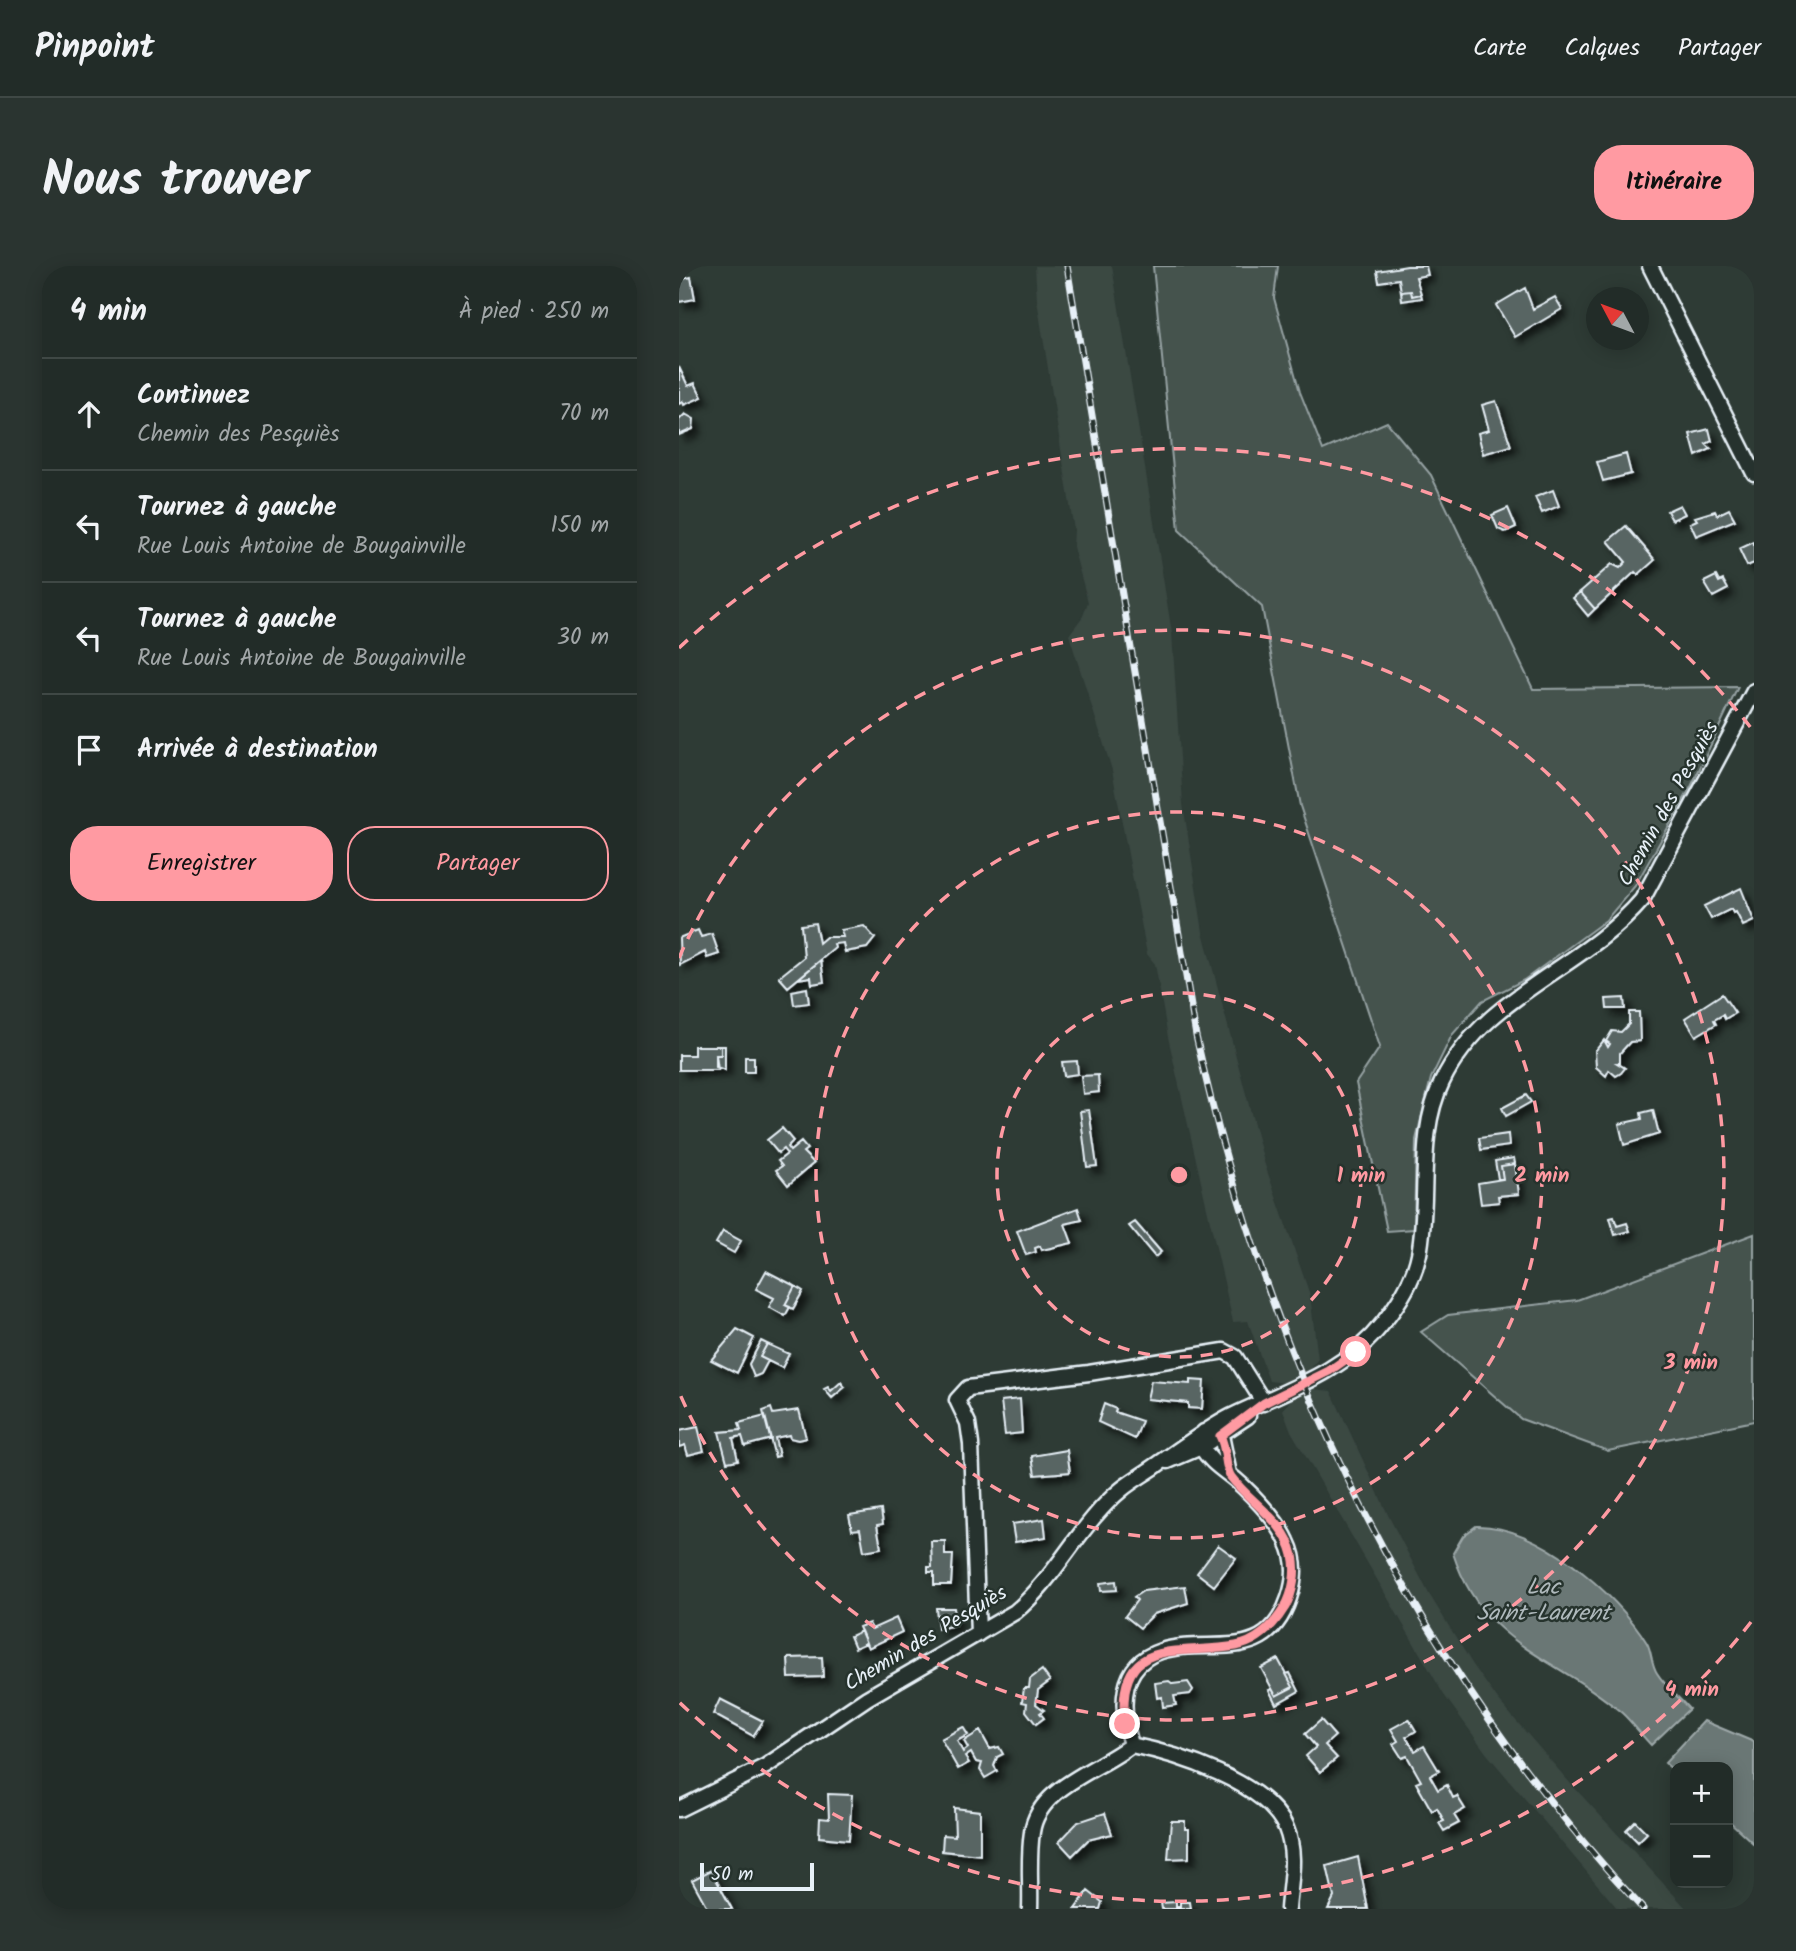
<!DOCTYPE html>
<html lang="fr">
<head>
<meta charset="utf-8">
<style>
  :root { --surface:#222c28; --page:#2a3430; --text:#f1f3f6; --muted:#a2a7a8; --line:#3f4845; --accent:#ff9aa2 }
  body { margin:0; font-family:Kalam,sans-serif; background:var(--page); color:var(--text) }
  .controls { position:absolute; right:21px; bottom:21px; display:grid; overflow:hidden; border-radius:14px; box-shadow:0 4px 18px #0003 }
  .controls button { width:63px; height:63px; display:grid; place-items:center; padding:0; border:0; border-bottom:2px solid var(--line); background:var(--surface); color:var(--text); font:35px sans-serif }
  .compass { position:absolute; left:907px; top:21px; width:63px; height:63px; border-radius:50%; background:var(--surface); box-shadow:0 4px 18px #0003; rotate:311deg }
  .scale { position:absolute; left:21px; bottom:18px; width:114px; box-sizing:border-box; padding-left:7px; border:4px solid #e8f1f8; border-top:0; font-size:19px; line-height:24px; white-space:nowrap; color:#e8f1f8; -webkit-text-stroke:5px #26332d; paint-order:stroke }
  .stop { position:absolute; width:21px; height:21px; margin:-16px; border:5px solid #ff9aa2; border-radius:50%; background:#fff }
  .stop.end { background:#ff9aa2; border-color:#fff; box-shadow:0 2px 7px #0008 }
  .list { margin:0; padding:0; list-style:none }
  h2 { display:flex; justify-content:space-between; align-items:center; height:91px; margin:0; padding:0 28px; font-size:30px }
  h2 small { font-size:23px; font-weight:400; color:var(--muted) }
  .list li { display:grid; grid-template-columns:46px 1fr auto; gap:21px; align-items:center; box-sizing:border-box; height:112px; padding:0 28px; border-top:2px solid var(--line) }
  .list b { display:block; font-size:26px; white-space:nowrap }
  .list p { margin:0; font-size:23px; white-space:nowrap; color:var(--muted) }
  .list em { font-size:23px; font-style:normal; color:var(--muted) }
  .actions { display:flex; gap:14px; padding:21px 28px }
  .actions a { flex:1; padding:16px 0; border:2px solid var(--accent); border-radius:28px; text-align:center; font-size:24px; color:var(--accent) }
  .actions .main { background:var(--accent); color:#111 }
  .icon { flex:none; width:38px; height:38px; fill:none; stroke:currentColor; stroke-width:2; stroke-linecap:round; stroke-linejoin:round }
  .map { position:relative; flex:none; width:1075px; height:1643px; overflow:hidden; border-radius:28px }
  header { display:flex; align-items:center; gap:42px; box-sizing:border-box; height:98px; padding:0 35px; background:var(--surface); border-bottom:2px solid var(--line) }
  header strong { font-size:33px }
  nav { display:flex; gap:38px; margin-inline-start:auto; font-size:24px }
  .intro { display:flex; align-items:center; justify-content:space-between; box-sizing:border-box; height:168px; padding:0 42px }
  h1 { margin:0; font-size:49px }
  .button { padding:18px 32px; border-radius:28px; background:var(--accent); color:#111; font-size:24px; font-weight:700 }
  main { display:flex; gap:42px; padding:0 42px }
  aside { flex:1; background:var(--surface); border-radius:28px; box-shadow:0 4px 18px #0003 }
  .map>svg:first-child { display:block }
</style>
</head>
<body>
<header>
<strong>Pinpoint</strong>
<nav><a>Carte</a><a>Calques</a><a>Partager</a></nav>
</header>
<div class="intro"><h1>Nous trouver</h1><a class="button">Itinéraire</a></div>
<main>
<aside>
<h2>4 min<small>À pied · 250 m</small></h2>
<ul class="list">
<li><svg class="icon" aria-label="ahead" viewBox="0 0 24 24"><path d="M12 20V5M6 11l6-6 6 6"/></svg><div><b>Continuez</b><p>Chemin des Pesquiès</p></div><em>70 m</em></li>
<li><svg class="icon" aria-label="left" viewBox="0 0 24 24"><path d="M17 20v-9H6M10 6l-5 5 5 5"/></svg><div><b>Tournez à gauche</b><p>Rue Louis Antoine de Bougainville</p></div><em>150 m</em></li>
<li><svg class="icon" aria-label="left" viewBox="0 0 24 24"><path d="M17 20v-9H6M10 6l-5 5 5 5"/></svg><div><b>Tournez à gauche</b><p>Rue Louis Antoine de Bougainville</p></div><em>30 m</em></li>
<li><svg class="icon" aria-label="arrive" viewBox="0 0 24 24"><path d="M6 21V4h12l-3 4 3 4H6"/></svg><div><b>Arrivée à destination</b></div></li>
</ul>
<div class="actions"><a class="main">Enregistrer</a><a>Partager</a></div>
</aside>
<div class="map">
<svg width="1075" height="1643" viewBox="0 0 1075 1643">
  <defs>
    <filter id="shadow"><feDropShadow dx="6" dy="6" stdDeviation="3.5" flood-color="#0009"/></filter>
  </defs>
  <rect width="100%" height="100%" fill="#2e3b35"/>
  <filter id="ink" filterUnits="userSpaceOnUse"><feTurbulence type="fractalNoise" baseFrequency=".0143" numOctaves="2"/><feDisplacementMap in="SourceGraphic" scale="14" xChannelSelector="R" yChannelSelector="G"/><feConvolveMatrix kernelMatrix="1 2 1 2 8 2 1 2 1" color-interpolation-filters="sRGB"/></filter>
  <g filter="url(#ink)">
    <!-- built -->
    <path fill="#3b4843" d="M356,0H433L493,367L504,538L524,666L585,896L631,1029L639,1093L628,1108L607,1117L590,1115L569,1055L554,1056L489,771L476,698L468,688L433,504L390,369L404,350L409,336L394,281L395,264L358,34Z
      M634,1123L652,1125L710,1251L750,1328L794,1399L819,1434L891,1517L1008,1643H939L808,1488L765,1429L612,1165L604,1144L613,1132Z"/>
    <!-- green -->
    <path fill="#45524e" stroke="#96a2a3" stroke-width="2" d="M474,0H599L595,32L621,126L644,184L708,156L752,209L854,423L1059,421L1012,521L956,620L927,654L845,714L803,735L773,769L752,812L737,874L735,963L708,965L677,817L701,781L621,540L583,341L500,264Z
      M1075,968V1155L929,1185L842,1153L742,1066L769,1049L898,1034Z"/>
    <!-- water -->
    <path fill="#6b7775" stroke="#9da8a9" stroke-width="2" d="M797,1260C857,1258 938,1327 968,1377C973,1386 972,1398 978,1407C986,1420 1000,1431 1010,1443L972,1479C962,1469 953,1456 943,1447C877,1390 804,1381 774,1287L784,1270Z
      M1025,1455L1075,1476V1578L1049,1554V1501H996V1506L986,1497Z"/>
    <!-- building -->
    <path fill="#596563" stroke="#e8f1f8" stroke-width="2" filter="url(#shadow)" d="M728,0H747L749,9L737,11L742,28L733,30L732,25L722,26L720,13L700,16L698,5Z
      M12,11L16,33L0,36V14Z
      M846,22L854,43L876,31L883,43L836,71L817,39Z
      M732,25L733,30L742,28L743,32L723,35L722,26Z
      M0,101L9,120L16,117L23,131L5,139L4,136L0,138Z
      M817,135L832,180L804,188L799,167L810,164L803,139Z
      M6,148L15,153L14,163L0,169V154Z
      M1030,163L1033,175L1027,178L1032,183L1017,190L1011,168Z
      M947,188L952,208L924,215L918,196Z
      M874,224L880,240L863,247L856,231Z
      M1001,239L1006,248L993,254L988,245Z
      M829,242L837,261L826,266L819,263L813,249Z
      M1050,243L1056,254L1017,270L1011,257L1018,254L1016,251L1036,245L1038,249Z
      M947,260L976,294L959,309L956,306L916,343L901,326L933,298L941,302L947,296L929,275Z
      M1075,276V297L1068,300L1060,283Z
      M1037,310L1040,316L1044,314L1049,323L1034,331L1025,316Z
      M901,326L916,343L909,350L894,332Z
      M1062,622L1075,655L1064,660L1057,646L1054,647L1052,643L1032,653L1025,640Z
      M136,657L140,677L147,671H164L162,664L185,660L196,672L188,682L166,686L164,677L155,678L156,682L109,721L100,711L125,691L122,659Z
      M19,664L22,671L33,668L40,688L28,692L26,686L1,699L0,672Z
      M142,694L145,716L133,718L132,711L119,713Z
      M128,722L130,737L115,739L113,725Z
      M1043,728L1056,747L1046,753L1044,749L1035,754L1037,758L1017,770L1006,752Z
      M945,732L946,743H928L927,733Z
      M950,746H960L961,775L951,776L941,787V797H938L946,802L942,807L937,810L930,804L927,810L917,801L916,785L925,774L929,781L931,778L927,775L933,765L942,766L950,758Z
      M15,780H42V789H37L39,804H0V789H15Z
      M42,780H46V804L37,801V789H42Z
      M66,791H75V806H66Z
      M398,795L399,808L385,810L383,796Z
      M419,809L420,826L404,828L402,810Z
      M847,829L852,836L827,850L823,842Z
      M410,844L418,900L408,901L401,845Z
      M974,844L980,868L945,879L940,858L963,853L962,847Z
      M103,862L114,875L108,881L111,885L122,876L128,883L124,886L135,897L109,919L97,904L103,900L99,895L108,888L104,883L99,887L88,874Z
      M829,868L830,880L802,884L800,872Z
      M835,892L836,898L822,900L824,913H819L816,895Z
      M836,898L840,928L819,930L820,936L802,938L799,917L824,913L822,900Z
      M399,942L403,954L386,958L393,977L363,984L361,980L356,982L357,986L347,989L338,965Z
      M935,951L938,960L948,957L951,965L936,969L931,952Z
      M456,956L482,986L476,991L450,960Z
      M44,965L62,975L55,987L37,977Z
      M87,1005L116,1020L106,1039L111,1041L106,1050L90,1041L95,1032L77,1023Z
      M116,1020L124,1025L114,1043L106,1039Z
      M58,1063L75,1072L58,1107L32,1094Z
      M82,1075L88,1078L81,1091L89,1095L82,1108L75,1111L70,1098Z
      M88,1078L110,1088L103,1102L81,1091Z
      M511,1114L525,1115L523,1143L509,1142V1137L468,1133L472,1115L511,1118Z
      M162,1116L166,1121L153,1132L145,1123L149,1121L152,1125Z
      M341,1133L343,1167L326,1169L322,1135Z
      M425,1138L437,1143L436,1146L463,1155L456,1173L419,1156Z
      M92,1142L94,1148L120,1144L127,1172L119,1174L111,1172L110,1169L96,1172L100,1190L96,1191L84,1145Z
      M86,1150L92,1173L66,1180L63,1170L54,1172L59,1194L48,1196L40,1166L62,1164L60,1157Z
      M19,1161L25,1185L9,1189L6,1179L0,1181V1165Z
      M388,1184L391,1206L356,1209L353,1190Z
      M202,1244L204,1258L198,1259L202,1282L185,1285L181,1263L173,1264L170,1249Z
      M365,1253L367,1271L336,1276L333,1258Z
      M252,1275H266V1289H274L272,1319H255V1306H249V1301H253Z
      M539,1279L557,1292L535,1320L518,1307Z
      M437,1315L438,1324L422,1325L421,1317Z
      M506,1320L509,1337L475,1348L461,1362L446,1350L458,1334L455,1331L464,1325Z
      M257,1342H275L277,1359L259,1363Z
      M217,1352L223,1366L189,1382L180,1361L190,1357L193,1363Z
      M182,1365L187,1377L176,1382L171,1370Z
      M143,1391L144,1411L110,1412L109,1392Z
      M599,1393L614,1421L597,1430L582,1402Z
      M363,1404L371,1415L359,1424L357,1438L365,1444L361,1447L365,1452L357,1458L347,1445L348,1437L343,1436L345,1422H350L351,1413Z
      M611,1407L620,1425L597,1438L590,1424L593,1423L597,1430L614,1421L607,1408Z
      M490,1415L494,1418L509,1416L514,1424L511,1428L495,1430L497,1439L484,1441L483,1431L478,1432L476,1417Z
      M41,1433L84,1455L74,1470L34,1448Z
      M730,1453L737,1465L727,1471L736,1485L745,1480L760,1505L751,1510L759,1524L768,1519L774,1532L778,1530L786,1543L775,1549L780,1557L765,1565L760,1557L765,1555L758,1542L753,1545L737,1517L742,1515L728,1490L723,1492L714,1478L719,1475L712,1463Z
      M642,1454L656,1470L646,1479L658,1492L641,1506L627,1490L637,1481L626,1468Z
      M284,1461L289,1469L278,1475L284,1486L289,1482L285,1475L301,1465L311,1483L320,1481L324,1488L318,1491L315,1500L318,1505L306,1512L301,1504L303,1497L297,1496L292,1487L286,1491L290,1497L279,1503L262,1473Z
      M149,1528L173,1529L170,1574L140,1571L141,1552L150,1553Z
      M275,1542L301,1545V1589L263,1585L264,1569L276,1570Z
      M426,1547L433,1568L409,1574L393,1590L380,1576L399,1556Z
      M492,1555H506V1563H510V1592L489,1593Z
      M956,1555L968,1567L959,1576L947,1564Z
      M679,1591L689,1643H649L655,1631L648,1600Z
      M32,1604L53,1643H29L13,1614Z
      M409,1625L423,1636L421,1643H396Z
      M497,1636V1641H501V1636H511L512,1643H483L482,1637Z"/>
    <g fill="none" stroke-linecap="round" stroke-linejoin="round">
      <defs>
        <path id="street" d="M971,0L1075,207
          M489,1195L522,1181L569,1150
          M550,1208L543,1174L541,1170L525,1166L522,1181C530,1193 537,1199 548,1207C567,1221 599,1254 608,1275C617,1293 617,1312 610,1332C587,1401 530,1370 482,1385C438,1399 442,1444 452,1479C498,1488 587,1516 607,1562C618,1589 611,1616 609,1643
          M299,1368L292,1178L289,1157L278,1134L289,1122L410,1107L545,1085L556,1091L585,1137
          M0,1543L87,1500L188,1432L336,1346C378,1311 401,1257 443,1223C454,1214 467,1207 478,1199C503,1182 526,1164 553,1150C607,1124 665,1107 704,1057C720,1037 735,1013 740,988C751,932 737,869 763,816C805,728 903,704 963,634L1075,425
          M351,1643C352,1618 349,1591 353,1566C359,1521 421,1504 452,1479"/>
      </defs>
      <!-- street casing -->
      <use href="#street" stroke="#e8f1f8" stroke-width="19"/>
      <!-- street -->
      <use href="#street" stroke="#26332d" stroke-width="14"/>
      <defs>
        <path id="rail" d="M388,0L517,770C590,1101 731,1393 964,1643"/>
      </defs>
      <!-- rail casing -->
      <use href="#rail" stroke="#e8f1f8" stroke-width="7"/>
      <!-- rail -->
      <use href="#rail" stroke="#26332d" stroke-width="4.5" stroke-dasharray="13" stroke-linecap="butt"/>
    </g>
  </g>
  <g fill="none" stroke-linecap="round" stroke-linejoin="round" filter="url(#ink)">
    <!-- route -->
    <path stroke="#ff9aa2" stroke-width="9" d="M446,1458C436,1367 500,1390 557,1380C579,1376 595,1359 606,1341C614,1327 618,1306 614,1289C606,1254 572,1238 552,1211C545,1200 548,1182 541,1170L585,1137L650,1105L677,1086"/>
  </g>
  <!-- distance rings -->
  <g fill="none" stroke="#ff9aa2" stroke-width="3.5" stroke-dasharray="12 9">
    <circle cx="500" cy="909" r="182"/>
    <circle cx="500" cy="909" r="363"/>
    <path d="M0 692A545 545 0 1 1 0 1126"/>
    <path d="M1072 1356A726 726 0 0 1 0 1436M0 382A726 726 0 0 1 1072 462"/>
  </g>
  <g text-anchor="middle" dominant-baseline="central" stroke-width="5" stroke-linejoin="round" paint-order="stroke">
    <!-- street labels -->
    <g font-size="21" fill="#e8f1f8" stroke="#26332d">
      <text transform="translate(990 538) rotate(-61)">Chemin des Pesquiès</text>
      <text transform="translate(247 1373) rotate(-31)">Chemin des Pesquiès</text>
    </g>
    <!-- water labels -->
    <g font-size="23" font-style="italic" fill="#b0babd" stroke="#26332d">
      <text x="864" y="1322">Lac<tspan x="864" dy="26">Saint-Laurent</tspan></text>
    </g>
  </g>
  <circle cx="500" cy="909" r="10" fill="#ff9aa2" stroke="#26332d" stroke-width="3.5"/>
  <g font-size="21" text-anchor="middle" font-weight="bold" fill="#ff9aa2" stroke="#26332d" stroke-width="5" stroke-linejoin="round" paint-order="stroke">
    <text x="682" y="916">1 min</text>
    <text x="863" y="916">2 min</text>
    <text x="1012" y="1103">3 min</text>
    <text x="1013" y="1430">4 min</text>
  </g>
</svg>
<div class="controls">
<button>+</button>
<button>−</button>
</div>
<svg class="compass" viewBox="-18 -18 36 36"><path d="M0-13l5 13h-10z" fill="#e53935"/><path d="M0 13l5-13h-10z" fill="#a2a7a8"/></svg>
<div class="scale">50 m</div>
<div class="stop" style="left:677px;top:1086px"></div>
<div class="stop end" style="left:446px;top:1458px"></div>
</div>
</main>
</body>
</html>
